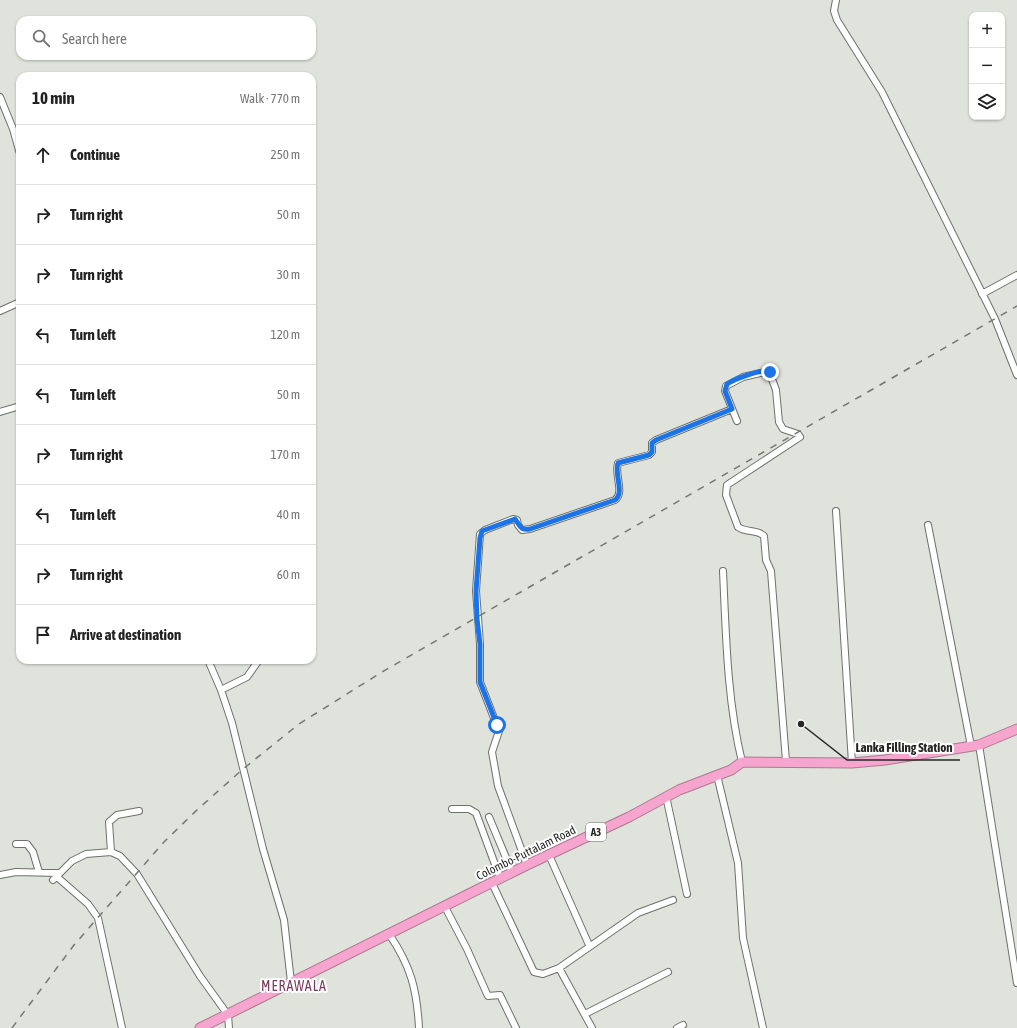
<!DOCTYPE html>
<html lang="en">
<head>
<meta charset="utf-8">
<style>
  :root { --surface:#fff; --page:#f6f6f6; --text:#222; --muted:#767676; --line:#e0e0e0 }
  body { margin:0; font-family:"Asap Condensed",sans-serif; background:var(--page); color:var(--text) }
  .controls { position:absolute; right:12px; top:12px; display:grid; overflow:hidden; border-radius:8px; box-shadow:0 1px 3px #0004 }
  .controls button { width:36px; height:36px; display:grid; place-items:center; padding:0; border:0; border-bottom:1px solid var(--line); background:var(--surface); color:var(--text); font:20px sans-serif }
  .stop { position:absolute; width:12px; height:12px; margin:-9px; border:3px solid #1a73e8; border-radius:50%; background:#fff }
  .stop.end { background:#1a73e8; border-color:#fff; box-shadow:0 1px 4px #0008 }
  .list { margin:0; padding:0; list-style:none }
  h2 { display:flex; justify-content:space-between; align-items:center; height:52px; margin:0; padding:0 16px; font-size:17px }
  h2 small { font-size:13px; font-weight:400; color:var(--muted) }
  .list li { display:grid; grid-template-columns:26px 1fr auto; gap:12px; align-items:center; box-sizing:border-box; height:60px; padding:0 16px; border-top:1px solid var(--line) }
  .list b { display:block; font-size:15px; white-space:nowrap }
  .list em { font-size:13px; font-style:normal; color:var(--muted) }
  .icon { flex:none; width:22px; height:22px; fill:none; stroke:currentColor; stroke-width:2; stroke-linecap:round; stroke-linejoin:round }
  .map { position:relative; flex:none; width:1017px; height:1028px; overflow:hidden }
  .search { position:absolute; background:var(--surface); box-shadow:0 1px 3px #0004; left:16px; top:16px; width:300px; height:44px; display:flex; align-items:center; gap:10px; box-sizing:border-box; padding:0 14px; border-radius:12px; color:var(--muted); font-size:15px }
  .panel { position:absolute; background:var(--surface); box-shadow:0 1px 3px #0004; left:16px; top:72px; width:300px; height:592px; border-radius:12px }
  .map>svg:first-child { display:block }
</style>
</head>
<body>
<div class="map">
<svg width="1017" height="1028" viewBox="0 0 1017 1028">
  <rect width="100%" height="100%" fill="#dfe3db"/>
  <g fill="none" stroke-linecap="round" stroke-linejoin="round">
    <defs>
      <path id="minor" d="M836,0L834,11L837,20L882,92L995,319L1017,375
        M0,97L13,129L20,154
        M982,294L1017,275
        M0,311L20,302
        M0,412L20,406
        M737,421L725,391L726,386L743,377L769,371L776,390L779,422L783,429L798,434L800,437L727,485L726,495L738,527C746,533 757,529 764,536L766,560L771,571L772,584L786,761
        M836,511L852,763
        M928,525L971,746
        M723,571C726,635 727,700 742,762
        M208,660L221,690L232,723L263,849L284,920L291,982
        M221,690L247,677L259,660
        M979,745L1017,983
        M717,775L738,863L743,938L763,1028
        M666,796L687,894
        M452,809H469L476,813L500,878
        M489,817L512,872
        M16,844H27L33,852L39,872
        M111,852L109,822L117,815L139,811
        M549,855L589,945
        M527,865L498,786L492,752L499,731L480,682V644L476,591L480,534L485,530L513,519L517,520L518,525L522,530L530,529L615,500C625,493 614,474 618,463L649,455L652,452V443L656,440L732,409
        M0,875L16,872L58,873
        M56,876L88,904L98,918L122,1028
        M53,880L72,861L86,854L111,852L120,856L137,874L200,976L228,1015L229,1028
        M492,883L534,972L543,974L559,968L592,1028
        M445,907L467,949L487,994L488,996L500,995L516,1028
        M389,934C411,966 417,990 419,1028
        M559,968L638,913L673,900
        M585,1014L668,972
        M677,1028L683,1025"/>
      <path id="highway" d="M200,1028L527,865L629,817L679,790L731,770L742,762L852,763L885,760L979,745L1017,729"/>
    </defs>
    <!-- minor casing -->
    <use href="#minor" stroke="#6e716a" stroke-width="8"/>
    <!-- highway casing -->
    <use href="#highway" stroke="#ad7992" stroke-width="11"/>
    <!-- minor -->
    <use href="#minor" stroke="#fff" stroke-width="6"/>
    <!-- highway -->
    <use href="#highway" stroke="#f6a5ce" stroke-width="9"/>
    <!-- rail -->
    <path stroke="#757772" stroke-width="1.5" stroke-dasharray="7 7" stroke-linecap="butt" d="M12,1028L74,945L164,842L198,809L243,769L299,724L382,672L1017,306"/>
  </g>
  <g fill="none" stroke-linecap="round" stroke-linejoin="round">
    <!-- route -->
    <path stroke="#1a73e8" stroke-width="5" d="M497,725L480,682V644L477,619L476,591L480,538L482,531L515,519C520,525 520,531 530,529L615,500C625,493 614,474 618,463L649,455L652,452V443L656,440L732,409L725,391L727,384C735,379 763,368 770,372"/>
  </g>
  <g text-anchor="middle" dominant-baseline="central" stroke-width="4" stroke-linejoin="round" paint-order="stroke">
    <!-- shield labels -->
    <rect fill="#fff" stroke="#676866" stroke-width="1" x="586" y="823" width="20" height="18" rx="3"/>
    <g font-size="11" font-weight="bold" fill="#262724">
      <text x="596" y="832">A3</text>
    </g>
    <!-- street labels -->
    <g font-size="12" fill="#262724" stroke="#fff">
      <text transform="translate(526 853) rotate(-26)">Colombo-Puttalam Road</text>
    </g>
    <!-- quarter labels -->
    <g font-size="14" letter-spacing="1" fill="#7b3b5e" stroke="#fff">
      <text x="294" y="986">MERAWALA</text>
    </g>
  </g>
  <!-- callouts -->
  <path fill="none" stroke="#262724" stroke-width="1.5" d="M801 724L847 760H960"/>
  <circle fill="#262724" stroke="#fff" stroke-width="1.5" cx="801" cy="724" r="4"/>
  <g font-size="13" text-anchor="middle" font-weight="bold" fill="#262724" stroke="#fff" stroke-width="4" stroke-linejoin="round" paint-order="stroke">
    <text x="904" y="752">Lanka Filling Station</text>
  </g>
</svg>
<div class="controls">
<button>+</button>
<button>−</button>
<button><svg class="icon" aria-label="layers" viewBox="0 0 24 24"><path d="M12 4l9 5-9 5-9-5zM3 14l9 5 9-5"/></svg></button>
</div>
<div class="stop" style="left:497px;top:725px"></div>
<div class="stop end" style="left:770px;top:372px"></div>
<div class="search"><svg class="icon" aria-label="search" viewBox="0 0 24 24"><circle cx="10" cy="10" r="6"/><path d="M15 15l6 6"/></svg>Search here</div>
<section class="panel">
<h2>10 min<small>Walk · 770 m</small></h2>
<ul class="list">
<li><svg class="icon" aria-label="ahead" viewBox="0 0 24 24"><path d="M12 20V5M6 11l6-6 6 6"/></svg><div><b>Continue</b></div><em>250 m</em></li>
<li><svg class="icon" aria-label="right" viewBox="0 0 24 24"><path d="M7 20v-9h11M14 6l5 5-5 5"/></svg><div><b>Turn right</b></div><em>50 m</em></li>
<li><svg class="icon" aria-label="right" viewBox="0 0 24 24"><path d="M7 20v-9h11M14 6l5 5-5 5"/></svg><div><b>Turn right</b></div><em>30 m</em></li>
<li><svg class="icon" aria-label="left" viewBox="0 0 24 24"><path d="M17 20v-9H6M10 6l-5 5 5 5"/></svg><div><b>Turn left</b></div><em>120 m</em></li>
<li><svg class="icon" aria-label="left" viewBox="0 0 24 24"><path d="M17 20v-9H6M10 6l-5 5 5 5"/></svg><div><b>Turn left</b></div><em>50 m</em></li>
<li><svg class="icon" aria-label="right" viewBox="0 0 24 24"><path d="M7 20v-9h11M14 6l5 5-5 5"/></svg><div><b>Turn right</b></div><em>170 m</em></li>
<li><svg class="icon" aria-label="left" viewBox="0 0 24 24"><path d="M17 20v-9H6M10 6l-5 5 5 5"/></svg><div><b>Turn left</b></div><em>40 m</em></li>
<li><svg class="icon" aria-label="right" viewBox="0 0 24 24"><path d="M7 20v-9h11M14 6l5 5-5 5"/></svg><div><b>Turn right</b></div><em>60 m</em></li>
<li><svg class="icon" aria-label="arrive" viewBox="0 0 24 24"><path d="M6 21V4h12l-3 4 3 4H6"/></svg><div><b>Arrive at destination</b></div></li>
</ul>
</section>
</div>
</body>
</html>
